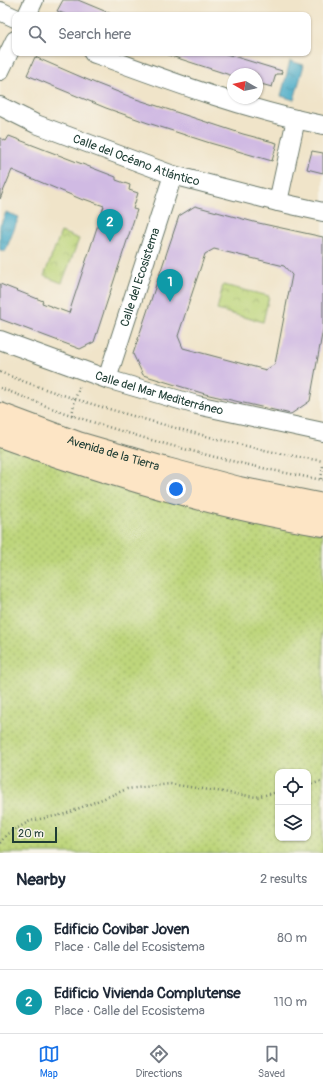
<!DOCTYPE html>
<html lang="en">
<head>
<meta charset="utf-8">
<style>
  :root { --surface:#fff; --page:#f2f2f3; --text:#1f2937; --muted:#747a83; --line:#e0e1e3; --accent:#1a73e8 }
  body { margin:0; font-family:Pangolin,sans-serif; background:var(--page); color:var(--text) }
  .controls { position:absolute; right:12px; bottom:12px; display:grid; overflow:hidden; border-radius:8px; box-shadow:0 1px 3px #0004 }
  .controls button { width:36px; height:36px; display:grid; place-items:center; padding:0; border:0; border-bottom:1px solid var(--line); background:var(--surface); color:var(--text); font:20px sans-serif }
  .compass { position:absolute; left:227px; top:68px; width:36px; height:36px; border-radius:50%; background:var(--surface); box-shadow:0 1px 3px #0004; rotate:279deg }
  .scale { position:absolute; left:12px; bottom:10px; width:45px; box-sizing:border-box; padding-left:4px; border:2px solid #1f3d34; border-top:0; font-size:11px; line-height:14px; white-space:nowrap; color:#1f3d34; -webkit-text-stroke:3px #f7f3e8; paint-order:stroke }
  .you { position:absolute; left:176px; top:489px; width:14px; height:14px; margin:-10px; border:3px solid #fff; border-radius:50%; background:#1a73e8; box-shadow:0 0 0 6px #1a73e833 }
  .badge { display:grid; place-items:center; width:26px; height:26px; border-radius:50%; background:var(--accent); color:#fff; font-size:13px; font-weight:700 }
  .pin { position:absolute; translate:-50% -33px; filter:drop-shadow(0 1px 2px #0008) }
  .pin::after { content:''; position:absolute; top:21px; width:14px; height:12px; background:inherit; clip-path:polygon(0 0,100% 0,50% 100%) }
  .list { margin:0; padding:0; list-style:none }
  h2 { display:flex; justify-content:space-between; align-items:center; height:52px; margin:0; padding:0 16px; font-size:17px }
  h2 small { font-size:13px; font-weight:400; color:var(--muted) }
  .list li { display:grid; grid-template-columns:26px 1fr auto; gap:12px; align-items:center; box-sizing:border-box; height:64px; padding:0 16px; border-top:1px solid var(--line) }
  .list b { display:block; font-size:15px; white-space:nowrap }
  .list p { margin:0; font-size:13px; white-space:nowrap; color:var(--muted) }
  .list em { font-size:13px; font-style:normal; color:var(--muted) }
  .icon { flex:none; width:22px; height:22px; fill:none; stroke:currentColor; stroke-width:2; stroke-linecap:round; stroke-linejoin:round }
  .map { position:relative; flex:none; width:323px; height:853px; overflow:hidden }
  .search { position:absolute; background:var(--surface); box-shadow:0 1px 3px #0004; left:12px; right:12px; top:12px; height:44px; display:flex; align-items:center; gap:10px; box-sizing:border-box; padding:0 14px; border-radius:8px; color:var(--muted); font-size:15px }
  .sheet { height:180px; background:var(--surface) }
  nav { display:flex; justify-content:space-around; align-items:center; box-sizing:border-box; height:56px; border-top:1px solid var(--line); background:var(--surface); font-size:11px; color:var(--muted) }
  nav a { display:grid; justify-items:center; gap:2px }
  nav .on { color:var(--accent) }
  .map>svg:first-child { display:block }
</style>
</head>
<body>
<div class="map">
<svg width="323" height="853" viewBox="0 0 323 853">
  <defs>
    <pattern id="grass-dots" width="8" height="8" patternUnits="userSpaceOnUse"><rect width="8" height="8" fill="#bed67b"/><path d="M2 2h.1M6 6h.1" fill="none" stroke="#9aaf66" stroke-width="1.8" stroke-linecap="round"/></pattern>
    <pattern id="park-crowns" width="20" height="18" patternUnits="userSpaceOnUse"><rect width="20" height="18" fill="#bed67b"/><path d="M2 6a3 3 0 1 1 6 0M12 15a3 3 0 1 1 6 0" fill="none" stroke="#9aaf66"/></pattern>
    <pattern id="water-ripples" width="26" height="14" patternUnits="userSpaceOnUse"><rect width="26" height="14" fill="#47aac7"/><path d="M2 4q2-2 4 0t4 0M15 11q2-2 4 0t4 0" fill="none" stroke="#3b8ca2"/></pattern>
  </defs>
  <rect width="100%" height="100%" fill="#f7f3e8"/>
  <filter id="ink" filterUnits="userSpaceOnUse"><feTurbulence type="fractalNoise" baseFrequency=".025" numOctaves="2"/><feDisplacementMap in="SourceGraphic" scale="8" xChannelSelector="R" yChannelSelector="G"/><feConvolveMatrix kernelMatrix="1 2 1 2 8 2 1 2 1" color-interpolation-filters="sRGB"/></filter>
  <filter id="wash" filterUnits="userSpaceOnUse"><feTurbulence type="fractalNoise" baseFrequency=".012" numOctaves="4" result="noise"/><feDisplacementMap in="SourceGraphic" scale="16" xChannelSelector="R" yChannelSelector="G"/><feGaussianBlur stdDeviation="0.9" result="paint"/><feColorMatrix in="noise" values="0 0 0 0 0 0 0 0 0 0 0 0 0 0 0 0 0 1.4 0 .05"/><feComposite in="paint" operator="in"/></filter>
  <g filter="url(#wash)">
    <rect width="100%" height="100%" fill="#f0e4c9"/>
    <!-- grass -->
    <path fill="url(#grass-dots)" stroke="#6e8a58" fill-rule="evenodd" d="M0,444L323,534V853H0ZM278,772H308V838H278Z"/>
    <!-- park -->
    <path fill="url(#park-crowns)" stroke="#6e8a58" d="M61,232L79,239L62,283L44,276Z
      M223,285L269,296L263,322L217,310Z"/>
    <!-- water -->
    <path fill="url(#water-ripples)" stroke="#33747e" d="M290,61L304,65L294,100L281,96Z
      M6,212L19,217L5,252L0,250V226Z"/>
    <g id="blocks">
      <!-- building -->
      <path fill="#d0bae3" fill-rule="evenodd" d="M63,0H78L114,15H67L57,11Z
        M168,53H223L282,71L281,74H276L272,87L257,83V74H233V76L168,55Z
        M35,57L95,83L136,99L243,134L277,143L272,161L210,143L148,123L106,108L55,87L27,75Z
        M9,136L116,177V180L130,185L129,190L138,193L133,209L137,210L94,342L80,349L0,319V284L43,301L42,303L69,313L104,206L84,199L83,200L12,170L0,199V138L6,141Z
        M312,151L323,153V173L307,169Z
        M195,206L254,222L323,237V329L310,401L291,414L205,394L143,375L133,354L179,216ZM214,249L284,266L292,275L275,364L266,370L183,348L178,336L205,254Z"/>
    </g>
  </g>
  <g filter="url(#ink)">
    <use href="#blocks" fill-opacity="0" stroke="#687768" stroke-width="1"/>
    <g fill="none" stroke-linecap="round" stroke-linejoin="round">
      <defs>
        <g id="street">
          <path d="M0,11L15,18"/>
          <path d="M27,15L34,0"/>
          <path d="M93,53C169,81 244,109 323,125"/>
          <path d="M0,71L15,40"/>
          <path id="s1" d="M0,106L36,124L173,175L278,202L323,212"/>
          <path d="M278,202L296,119"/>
          <path id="s2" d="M0,340L107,379L197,405L323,432"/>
          <path id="s3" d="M107,379L173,175"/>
        </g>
        <g id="secondary">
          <path id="s4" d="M0,414L78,443L167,469L239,488L323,505"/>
          <path d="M0,436C105,474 213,507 323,525"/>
        </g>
      </defs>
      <!-- street casing -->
      <use href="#street" stroke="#687768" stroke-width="20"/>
      <!-- secondary casing -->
      <use href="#secondary" stroke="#687768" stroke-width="24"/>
      <!-- path -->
      <path stroke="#687768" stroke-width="2.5" stroke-dasharray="1 3" stroke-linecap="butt" d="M0,372C43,390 88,403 133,416C196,434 259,451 323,461
        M0,388C25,397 49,408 74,416C155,443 239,465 323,480
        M72,415L75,399L80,385
        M321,479L323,466
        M308,785L323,781
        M0,843L7,834L30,821L65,814L127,789L170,784L256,797L278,792"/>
      <!-- street -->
      <use href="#street" stroke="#fff" stroke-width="18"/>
      <!-- secondary -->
      <use href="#secondary" stroke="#fde5c5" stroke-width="22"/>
    </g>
  </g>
  <g text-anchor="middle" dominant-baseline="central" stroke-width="3" stroke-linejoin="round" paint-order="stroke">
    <!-- street labels -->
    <g font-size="12" fill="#1f3d34" stroke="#f7f3e8">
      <text stroke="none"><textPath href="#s1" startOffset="147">Calle del Océano Atlántico</textPath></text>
      <text stroke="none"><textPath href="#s3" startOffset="107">Calle del Ecosistema</textPath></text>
      <text stroke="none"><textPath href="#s2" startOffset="168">Calle del Mar Mediterráneo</textPath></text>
      <text stroke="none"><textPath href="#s4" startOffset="120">Avenida de la Tierra</textPath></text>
    </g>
  </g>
</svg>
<div class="controls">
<button><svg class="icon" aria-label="locate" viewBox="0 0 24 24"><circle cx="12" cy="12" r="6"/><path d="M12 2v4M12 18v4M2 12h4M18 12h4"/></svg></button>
<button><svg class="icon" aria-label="layers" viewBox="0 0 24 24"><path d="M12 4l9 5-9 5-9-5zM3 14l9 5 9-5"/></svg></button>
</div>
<svg class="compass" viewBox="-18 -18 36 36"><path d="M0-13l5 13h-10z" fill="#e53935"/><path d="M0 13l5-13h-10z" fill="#747a83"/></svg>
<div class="scale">20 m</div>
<div class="you"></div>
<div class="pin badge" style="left:170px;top:302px;background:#0f9aa8">1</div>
<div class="pin badge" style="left:110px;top:242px;background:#0f9aa8">2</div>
<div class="search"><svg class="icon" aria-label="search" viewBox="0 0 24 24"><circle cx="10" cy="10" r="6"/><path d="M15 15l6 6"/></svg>Search here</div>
</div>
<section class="sheet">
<h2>Nearby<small>2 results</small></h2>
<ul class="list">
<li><span class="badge" style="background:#0f9aa8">1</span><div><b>Edificio Covibar Joven</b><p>Place · Calle del Ecosistema</p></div><em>80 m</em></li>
<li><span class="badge" style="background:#0f9aa8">2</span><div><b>Edificio Vivienda Complutense</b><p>Place · Calle del Ecosistema</p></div><em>110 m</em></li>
</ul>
</section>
<nav>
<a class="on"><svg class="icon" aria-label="map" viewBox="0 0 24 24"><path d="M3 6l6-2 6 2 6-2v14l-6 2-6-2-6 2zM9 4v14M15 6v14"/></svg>Map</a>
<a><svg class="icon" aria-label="directions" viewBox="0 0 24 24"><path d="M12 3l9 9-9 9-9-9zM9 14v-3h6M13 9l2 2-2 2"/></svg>Directions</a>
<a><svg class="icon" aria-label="saved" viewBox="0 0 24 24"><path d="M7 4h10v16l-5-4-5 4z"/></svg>Saved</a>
</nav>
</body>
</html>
